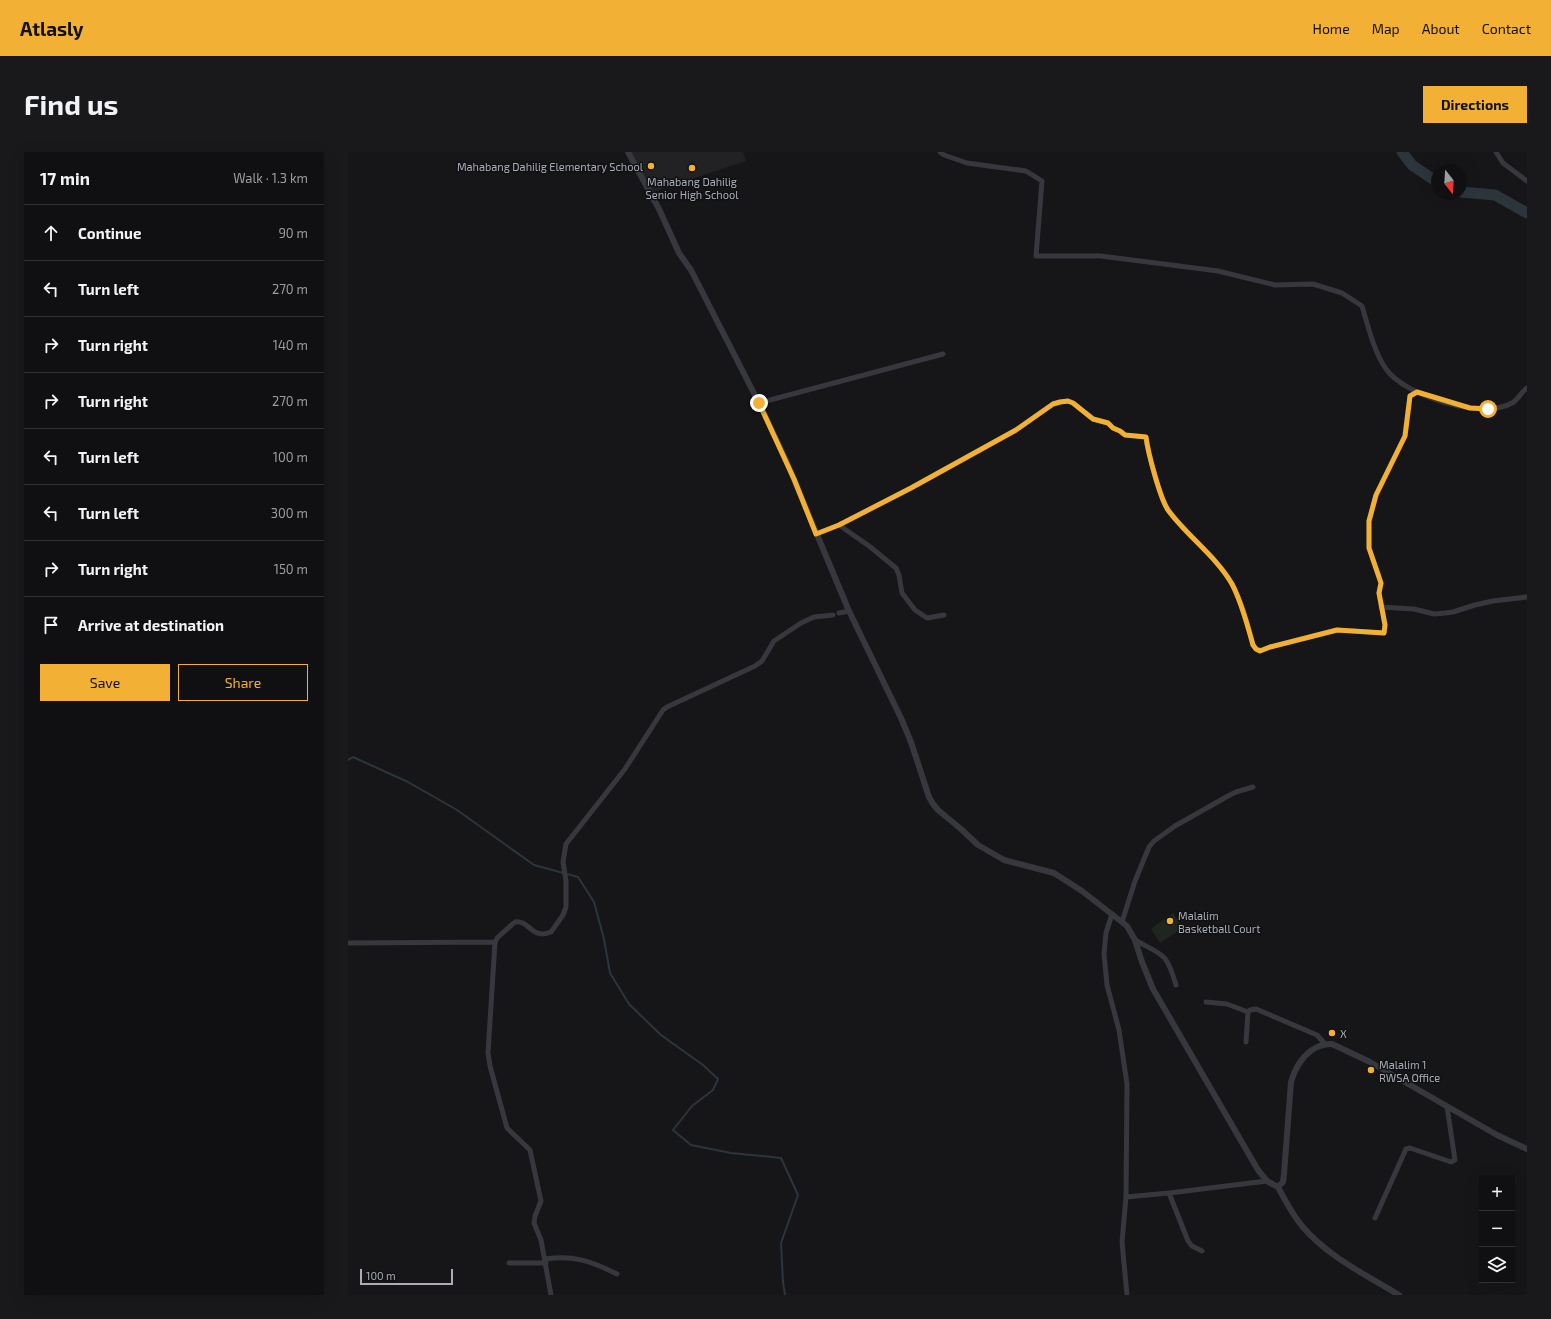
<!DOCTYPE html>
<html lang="en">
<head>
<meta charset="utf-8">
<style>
  :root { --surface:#101012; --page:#19191b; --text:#f1f3f6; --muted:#9c9d9f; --line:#303032; --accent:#f2b134 }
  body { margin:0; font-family:"Exo 2",sans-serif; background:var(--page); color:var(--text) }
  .controls { position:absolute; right:12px; bottom:12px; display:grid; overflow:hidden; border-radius:0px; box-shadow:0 4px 16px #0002 }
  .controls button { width:36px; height:36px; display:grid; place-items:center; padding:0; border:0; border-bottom:1px solid var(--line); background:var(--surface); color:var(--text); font:20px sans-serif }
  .compass { position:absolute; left:1083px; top:12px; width:36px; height:36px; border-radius:50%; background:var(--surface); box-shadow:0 4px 16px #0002; rotate:163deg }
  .scale { position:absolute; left:12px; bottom:10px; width:93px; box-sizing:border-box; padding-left:4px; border:2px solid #a8adb8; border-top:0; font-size:11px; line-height:14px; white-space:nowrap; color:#a8adb8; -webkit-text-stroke:3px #111113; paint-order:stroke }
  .stop { position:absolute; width:12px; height:12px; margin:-9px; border:3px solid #f2b134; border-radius:50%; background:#fff }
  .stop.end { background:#f2b134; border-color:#fff; box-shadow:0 1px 4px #0008 }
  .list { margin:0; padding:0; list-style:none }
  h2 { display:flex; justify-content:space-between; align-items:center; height:52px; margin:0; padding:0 16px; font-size:17px }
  h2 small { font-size:13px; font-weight:400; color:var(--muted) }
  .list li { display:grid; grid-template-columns:26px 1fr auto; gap:12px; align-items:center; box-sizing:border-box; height:56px; padding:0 16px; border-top:1px solid var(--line) }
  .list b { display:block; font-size:15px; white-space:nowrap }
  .list em { font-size:13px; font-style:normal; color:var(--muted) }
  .actions { display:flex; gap:8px; padding:12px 16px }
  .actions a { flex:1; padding:9px 0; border:1px solid var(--accent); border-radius:0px; text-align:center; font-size:14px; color:var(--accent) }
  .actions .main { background:var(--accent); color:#111 }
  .icon { flex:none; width:22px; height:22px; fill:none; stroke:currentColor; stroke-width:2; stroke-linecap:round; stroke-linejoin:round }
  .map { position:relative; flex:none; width:1179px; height:1143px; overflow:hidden; border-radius:0px }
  header { display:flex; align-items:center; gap:24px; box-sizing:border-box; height:56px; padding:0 20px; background:var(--accent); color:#111 }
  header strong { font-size:19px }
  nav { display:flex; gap:22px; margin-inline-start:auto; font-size:14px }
  .intro { display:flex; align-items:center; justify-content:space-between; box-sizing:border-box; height:96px; padding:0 24px }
  h1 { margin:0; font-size:28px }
  .button { padding:10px 18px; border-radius:0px; background:var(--accent); color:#111; font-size:14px; font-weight:700 }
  main { display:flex; gap:24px; padding:0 24px }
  aside { flex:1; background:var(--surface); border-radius:0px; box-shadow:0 4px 16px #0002 }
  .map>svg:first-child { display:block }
</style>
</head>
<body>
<header>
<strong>Atlasly</strong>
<nav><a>Home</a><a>Map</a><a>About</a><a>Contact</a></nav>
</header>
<div class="intro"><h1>Find us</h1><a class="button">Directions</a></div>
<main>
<aside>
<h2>17 min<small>Walk · 1.3 km</small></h2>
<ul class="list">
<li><svg class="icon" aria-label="ahead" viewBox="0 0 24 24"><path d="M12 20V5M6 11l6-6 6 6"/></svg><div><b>Continue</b></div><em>90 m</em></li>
<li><svg class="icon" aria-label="left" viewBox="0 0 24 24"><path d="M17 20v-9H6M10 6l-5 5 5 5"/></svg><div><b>Turn left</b></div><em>270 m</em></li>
<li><svg class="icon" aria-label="right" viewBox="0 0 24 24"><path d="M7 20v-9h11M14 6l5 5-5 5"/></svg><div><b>Turn right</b></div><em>140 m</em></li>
<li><svg class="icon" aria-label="right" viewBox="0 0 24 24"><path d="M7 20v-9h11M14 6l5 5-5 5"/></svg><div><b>Turn right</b></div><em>270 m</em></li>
<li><svg class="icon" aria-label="left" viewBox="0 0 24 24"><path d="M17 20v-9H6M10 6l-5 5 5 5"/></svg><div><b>Turn left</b></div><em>100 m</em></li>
<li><svg class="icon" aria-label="left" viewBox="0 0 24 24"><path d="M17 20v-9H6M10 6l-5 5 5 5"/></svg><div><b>Turn left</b></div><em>300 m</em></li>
<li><svg class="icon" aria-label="right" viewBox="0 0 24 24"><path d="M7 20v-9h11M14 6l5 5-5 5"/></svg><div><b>Turn right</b></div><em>150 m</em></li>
<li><svg class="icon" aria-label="arrive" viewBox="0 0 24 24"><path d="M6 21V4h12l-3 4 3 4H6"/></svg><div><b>Arrive at destination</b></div></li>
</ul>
<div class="actions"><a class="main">Save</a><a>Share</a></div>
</aside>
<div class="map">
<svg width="1179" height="1143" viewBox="0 0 1179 1143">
  <rect width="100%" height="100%" fill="#161618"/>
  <!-- built -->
  <path fill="#222225" d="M283,0H395L398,9L316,36L305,41Z"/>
  <!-- green -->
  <path fill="#1e261f" d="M825,761L835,776L812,791L803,777Z"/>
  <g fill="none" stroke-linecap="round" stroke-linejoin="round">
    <!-- stream -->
    <path stroke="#2c353c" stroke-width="2" d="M0,608L5,605L60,630L109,658L186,713L230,725L246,750L256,787L262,821L281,852L313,883L355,913L370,927L365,938L344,954L325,978L343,993L383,1001L433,1006L450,1043L433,1091L435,1130L437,1143"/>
    <!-- river -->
    <path stroke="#2c353c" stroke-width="11" d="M1054,0L1064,13L1089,30
      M1113,40L1147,43L1179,61"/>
    <!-- minor -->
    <path stroke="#37383d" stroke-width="5" d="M592,0L596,3L619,11L678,19L694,29L688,104H753L870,119L927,133L965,132L994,141L1014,154C1020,174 1026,200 1038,217C1057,244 1134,268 1164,251C1170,248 1173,240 1179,236
      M1148,0L1155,11L1179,29
      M411,251L595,202
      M491,373L521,394L548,416L551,423L554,441L567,458L579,466L596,463
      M468,382L491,373L563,336L668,278L705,252L712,250L720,249L725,251L745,267L760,271L765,276L772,279L777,283L798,285C800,301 812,346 820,358C839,384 868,404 884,432C894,451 900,472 905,493C910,501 914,498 922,495L989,478L1036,481L1037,473L1031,441L1033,431L1021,396V369L1028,343L1057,284L1062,244L1069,240
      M1033,455L1066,457L1086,462L1097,461L1105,460L1127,453L1145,449L1179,445
      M491,461L501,459
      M764,762L758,781L756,802L759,833L771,878L779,932L778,1045L774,1090L779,1143
      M774,770L787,729L801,695L806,689L827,674L880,644L888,640L905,635
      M787,788C815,804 818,799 828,833
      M0,791L147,790
      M858,850L879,852L900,860
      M898,890L900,860L902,858L908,857L969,883L977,892
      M821,1041L840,1089L844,1094L854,1099
      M778,1045L821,1041L919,1029
      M1027,1066L1058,997L1062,996L1103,1010L1107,1008L1099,955
      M197,1107C226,1103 243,1109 269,1122
      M161,1111H198
      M203,1143L193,1088L186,1071L187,1064L193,1049L182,998L159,976L142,914L140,901L147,790L150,785L167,770C182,768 183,788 203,780L215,763L218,755V729L215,710L218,692L277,617L315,558L319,555L407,514L414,509L426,489L453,471L466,465L485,463"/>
    <!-- tertiary -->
    <path stroke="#37383d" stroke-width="6" d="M280,0L311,57L331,101L343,118L411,251L437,306L501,459L553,566L563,590L581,645L585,652L590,658L613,677L630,693L656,708L706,721L734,739L779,774L787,788L794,810L805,837L910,1018L919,1029L930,1035
      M1051,1143C1018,1123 979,1104 954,1074C944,1062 937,1048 930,1035L935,1030L936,1022L943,930C948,912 962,891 984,892L1022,910L1149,983L1179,997"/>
  </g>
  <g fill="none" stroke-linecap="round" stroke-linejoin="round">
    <!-- route -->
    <path stroke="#f2b134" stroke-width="5" d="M411,251L446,327L468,382L491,373L563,336L668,278L705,252L712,250L720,249L725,251L745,267L760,271L765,276L772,279L777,283L798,285C800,301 812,346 820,358C839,384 868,404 884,432C894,451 899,472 905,493L908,497L912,499L922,495L989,478L1036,481L1037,473L1031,441L1033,431L1021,396V369L1028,343L1057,284L1062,244L1069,240L1122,256L1140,257"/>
  </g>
  <!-- markers -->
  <g fill="#f2b134" stroke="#111113" stroke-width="1.5">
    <circle cx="303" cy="14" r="4"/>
    <circle cx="344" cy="16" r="4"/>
    <circle cx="822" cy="769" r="4"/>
    <circle cx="984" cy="881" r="4"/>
    <circle cx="1023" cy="918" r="4"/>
  </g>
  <g text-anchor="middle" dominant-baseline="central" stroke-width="3" stroke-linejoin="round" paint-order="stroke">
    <!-- poi labels -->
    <g font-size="11" fill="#a8adb8" stroke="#111113" text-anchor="start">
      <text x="295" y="14" text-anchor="end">Mahabang Dahilig Elementary School</text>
      <text x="344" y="29" text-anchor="middle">Mahabang Dahilig<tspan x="344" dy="13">Senior High School</tspan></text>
      <text x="830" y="763">Malalim<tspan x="830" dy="13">Basketball Court</tspan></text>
      <text x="992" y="881">X</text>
      <text x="1031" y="912">Malalim 1<tspan x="1031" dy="13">RWSA Office</tspan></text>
    </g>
  </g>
</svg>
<div class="controls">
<button>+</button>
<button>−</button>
<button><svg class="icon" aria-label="layers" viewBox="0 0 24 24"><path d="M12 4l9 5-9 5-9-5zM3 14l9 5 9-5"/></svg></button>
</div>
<svg class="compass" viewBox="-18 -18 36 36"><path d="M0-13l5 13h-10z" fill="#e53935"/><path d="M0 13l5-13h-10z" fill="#9c9d9f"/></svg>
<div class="scale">100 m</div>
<div class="stop" style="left:1140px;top:257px"></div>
<div class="stop end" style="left:411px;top:251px"></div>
</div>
</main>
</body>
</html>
